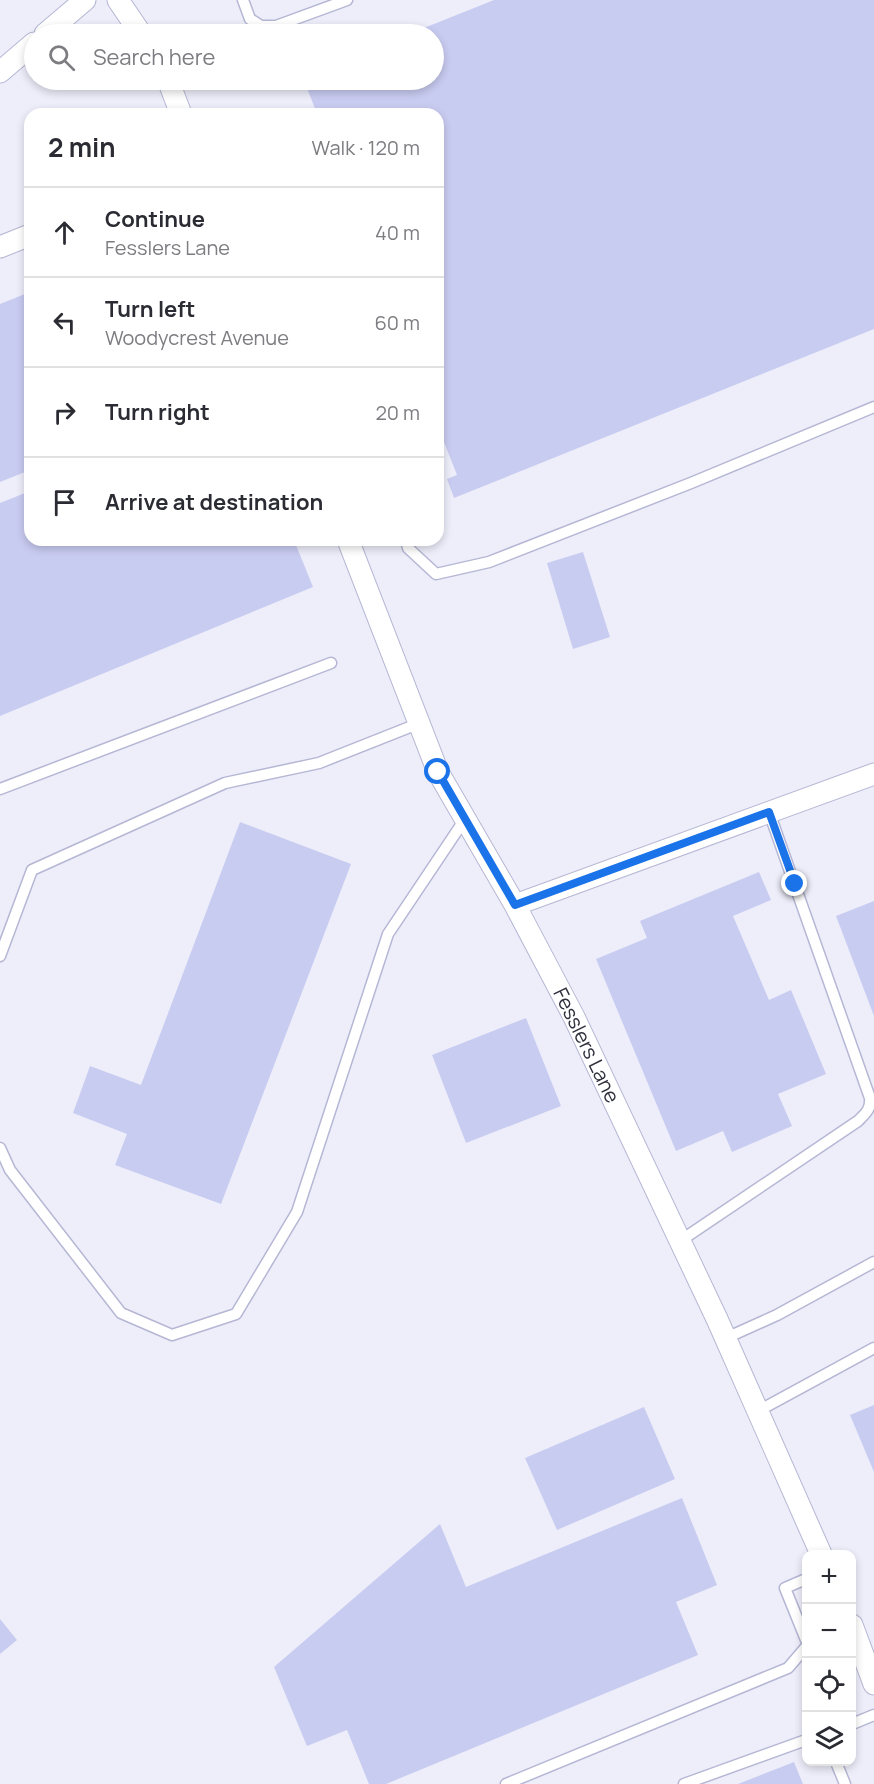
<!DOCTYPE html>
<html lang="en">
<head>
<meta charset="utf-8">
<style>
  :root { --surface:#fff; --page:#f7f7f7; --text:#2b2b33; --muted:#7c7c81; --line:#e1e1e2 }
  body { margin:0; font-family:Manrope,sans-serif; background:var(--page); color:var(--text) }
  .controls { position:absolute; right:18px; bottom:18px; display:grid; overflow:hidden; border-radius:12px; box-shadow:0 3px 9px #0003 }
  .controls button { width:54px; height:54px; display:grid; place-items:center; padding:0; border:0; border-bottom:2px solid var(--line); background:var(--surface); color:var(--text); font:30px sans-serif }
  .stop { position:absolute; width:18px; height:18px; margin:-14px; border:4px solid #1a73e8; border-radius:50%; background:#fff }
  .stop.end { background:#1a73e8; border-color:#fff; box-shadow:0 2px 6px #0008 }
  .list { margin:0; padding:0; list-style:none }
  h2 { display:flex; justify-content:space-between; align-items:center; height:78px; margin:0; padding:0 24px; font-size:26px }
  h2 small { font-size:20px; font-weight:400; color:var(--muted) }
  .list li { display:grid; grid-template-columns:39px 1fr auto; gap:18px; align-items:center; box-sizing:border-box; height:90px; padding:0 24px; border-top:2px solid var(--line) }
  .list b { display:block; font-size:22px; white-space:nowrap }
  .list p { margin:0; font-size:20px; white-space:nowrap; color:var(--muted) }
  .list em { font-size:20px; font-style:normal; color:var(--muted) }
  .icon { flex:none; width:33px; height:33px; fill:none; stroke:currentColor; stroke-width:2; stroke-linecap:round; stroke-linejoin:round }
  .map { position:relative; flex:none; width:874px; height:1784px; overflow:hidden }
  .search { position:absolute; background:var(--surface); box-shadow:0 3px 9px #0003; left:24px; top:24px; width:420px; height:66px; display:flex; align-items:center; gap:15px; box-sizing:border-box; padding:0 21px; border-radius:33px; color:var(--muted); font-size:22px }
  .panel { position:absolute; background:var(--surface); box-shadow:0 3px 9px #0003; left:24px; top:108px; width:420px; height:438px; border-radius:18px }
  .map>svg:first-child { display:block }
</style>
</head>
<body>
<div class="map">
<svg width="874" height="1784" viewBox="0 0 874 1784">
  <rect width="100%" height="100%" fill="#edeefa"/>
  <!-- building -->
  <path fill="#c9ccf1" d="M494,0H874V329L454,498L447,479L457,475L438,427V114H317L304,80H434V34H409Z
    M30,292V470L0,482V304Z
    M30,491V540H294L313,587L0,716V503Z
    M583,552L610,637L573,649L547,563Z
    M240,822L351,864L221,1204L115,1165L127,1134L73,1113L90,1066L141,1085Z
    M759,872L771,900L733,916L769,1000L791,990L826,1074L778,1094L792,1126L732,1152L723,1131L676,1151L596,959L647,938L640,921Z
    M874,901V1016L836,916Z
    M526,1018L561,1106L466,1143L432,1055Z
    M874,1405V1472L850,1415Z
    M644,1407L675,1479L557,1530L525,1458Z
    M682,1498L717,1585L676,1602L698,1655L386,1784H369L347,1730L307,1746L274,1667L440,1524L466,1587Z
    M0,1619L17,1640L0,1654Z
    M794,1762L803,1784H738Z"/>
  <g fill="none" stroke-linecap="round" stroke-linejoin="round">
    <defs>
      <path id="service" d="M243,0L250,19L261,26H276L347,0
        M406,540L408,548L436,574L489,562L691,483L874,407
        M0,789L331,663
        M0,956L32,870L225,783L319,763L420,723
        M0,1148L10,1170L121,1313L172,1335L236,1314L297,1212L388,934L465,819
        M680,1241L858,1121C866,1113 871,1109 870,1098L769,812
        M726,1338L777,1315L874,1262
        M758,1411L874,1348
        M806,1579L785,1588L806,1640
        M852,1724L874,1715
        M836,1762L845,1784
        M506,1784L788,1668L806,1647
        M684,1784L806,1740"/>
      <path id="minor" d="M118,0L141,34
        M45,34L85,0
        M0,72L34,43
        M168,80L181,114
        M0,247L30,235
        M348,540L438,772L515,905L574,1017L717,1319L821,1554
        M515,905L874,774
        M852,1625L874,1684"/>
    </defs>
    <!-- service casing -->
    <use href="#service" stroke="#b5b7d4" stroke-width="13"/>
    <!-- minor casing -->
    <use href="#minor" stroke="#b5b7d4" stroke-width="23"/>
    <!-- service -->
    <use href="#service" stroke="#fff" stroke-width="10"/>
    <!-- minor -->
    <use href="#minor" stroke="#fff" stroke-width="21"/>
  </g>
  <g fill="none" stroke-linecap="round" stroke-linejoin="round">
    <!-- route -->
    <path stroke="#1a73e8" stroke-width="8" d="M438,772L515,905L769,812L795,884"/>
  </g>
  <g text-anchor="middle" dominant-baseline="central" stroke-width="4.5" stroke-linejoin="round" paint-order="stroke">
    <!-- street labels -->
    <g font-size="20" fill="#30313d" stroke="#fff">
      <text transform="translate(587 1045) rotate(64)">Fesslers Lane</text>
    </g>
  </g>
</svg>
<div class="controls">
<button>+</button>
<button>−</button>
<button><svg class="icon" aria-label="locate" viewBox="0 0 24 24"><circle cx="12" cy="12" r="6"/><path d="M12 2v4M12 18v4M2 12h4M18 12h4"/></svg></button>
<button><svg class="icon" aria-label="layers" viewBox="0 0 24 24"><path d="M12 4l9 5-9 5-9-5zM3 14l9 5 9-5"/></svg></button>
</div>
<div class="stop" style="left:438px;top:772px"></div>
<div class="stop end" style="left:795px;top:884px"></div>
<div class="search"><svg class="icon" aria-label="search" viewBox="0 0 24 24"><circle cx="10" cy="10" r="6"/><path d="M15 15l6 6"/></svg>Search here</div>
<section class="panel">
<h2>2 min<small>Walk · 120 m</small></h2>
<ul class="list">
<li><svg class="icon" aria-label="ahead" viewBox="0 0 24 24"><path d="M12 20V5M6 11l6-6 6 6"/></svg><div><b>Continue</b><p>Fesslers Lane</p></div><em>40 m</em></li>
<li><svg class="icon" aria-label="left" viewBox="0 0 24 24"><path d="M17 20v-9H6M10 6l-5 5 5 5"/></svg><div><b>Turn left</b><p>Woodycrest Avenue</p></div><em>60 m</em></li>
<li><svg class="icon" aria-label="right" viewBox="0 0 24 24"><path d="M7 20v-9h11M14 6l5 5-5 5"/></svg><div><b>Turn right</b></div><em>20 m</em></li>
<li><svg class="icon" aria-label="arrive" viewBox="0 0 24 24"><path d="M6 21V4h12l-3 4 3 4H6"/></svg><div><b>Arrive at destination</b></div></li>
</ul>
</section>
</div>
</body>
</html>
